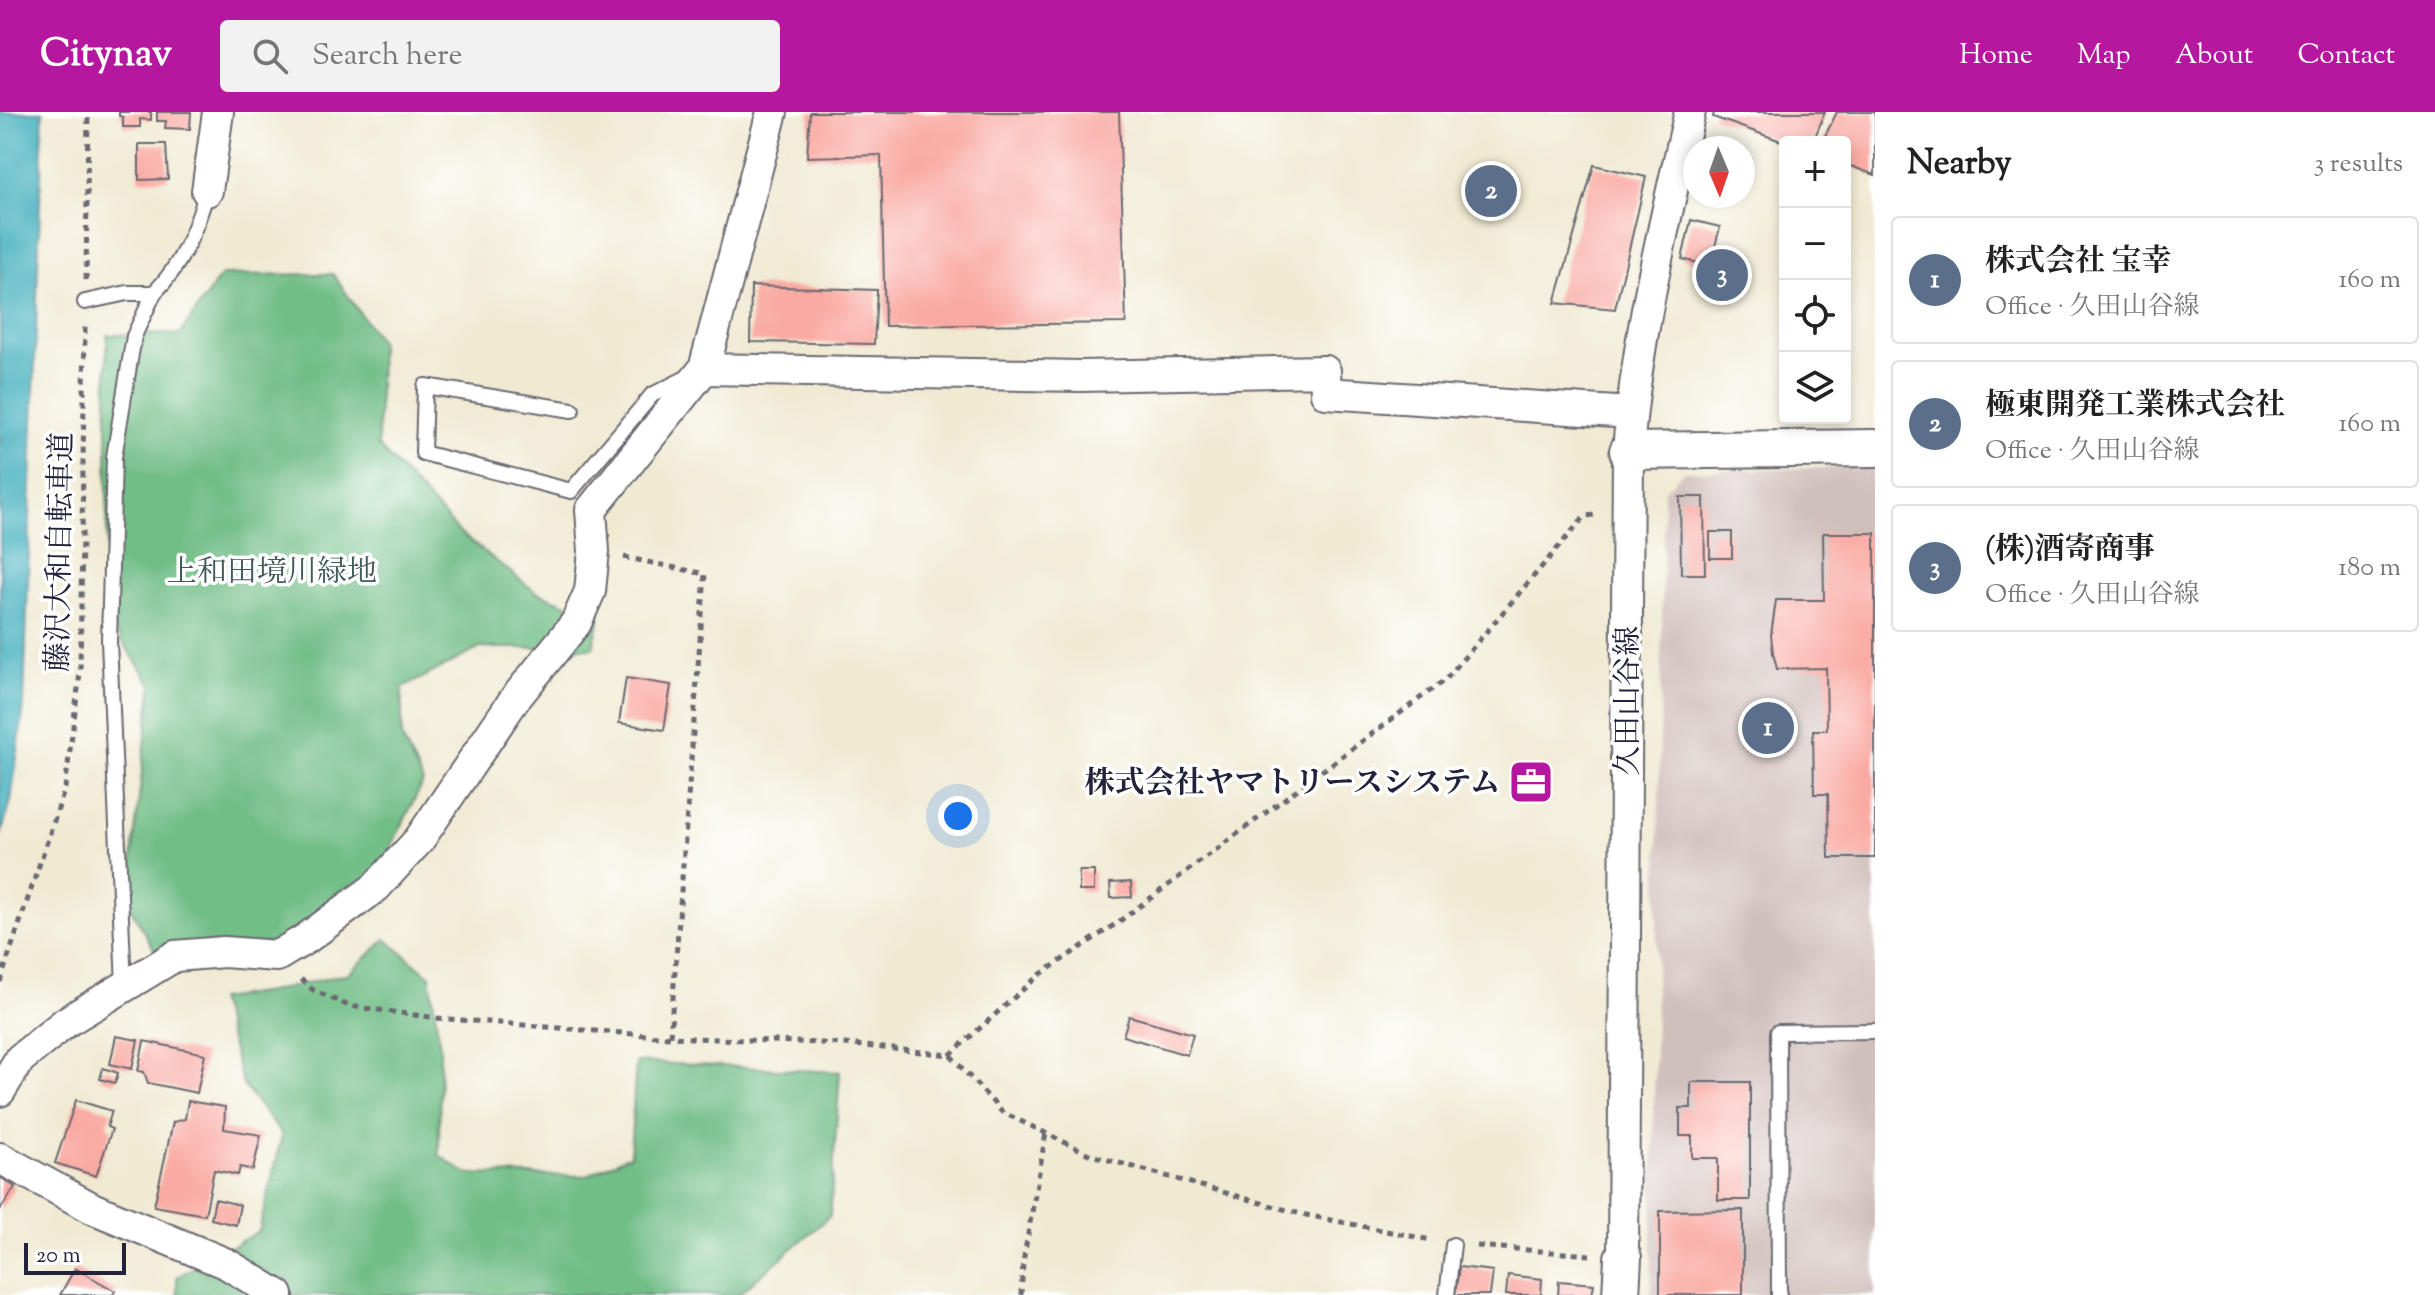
<!DOCTYPE html>
<meta charset="utf-8">
<style>
body{margin:0;font-family:"Sorts Mill Goudy","Noto Serif JP",serif;background:#f2f2f2;color:#222}
.controls{position:absolute;right:24px;top:24px;display:grid;overflow:hidden;border-radius:8px;box-shadow:0 4px 12px #0003}
.controls button{width:72px;height:72px;display:grid;place-items:center;padding:0;border:0;border-bottom:2px solid #e0e0e0;background:#fff;color:#222;font:40px sans-serif}
.compass{position:absolute;left:1683px;top:24px;width:72px;height:72px;border-radius:50%;background:#fff;box-shadow:0 4px 12px #0003;rotate:178deg}
.scale{position:absolute;left:24px;bottom:20px;width:102px;box-sizing:border-box;padding-left:8px;border:4px solid #22223b;border-top:0;font-size:22px;line-height:28px;white-space:nowrap;color:#22223b;-webkit-text-stroke:6px #fff;paint-order:stroke}
.you{position:absolute;left:958px;top:704px;width:28px;height:28px;margin:-20px;border:6px solid #fff;border-radius:50%;background:#1a73e8;box-shadow:0 0 0 12px #1a73e833}
.badge{display:grid;place-items:center;width:52px;height:52px;border-radius:50%;background:#b5179e;color:#fff;font-size:26px;font-weight:700}
.pin{position:absolute;translate:-50% -50%;border:4px solid #fff;box-shadow:0 2px 8px #0006}
.list{margin:0;padding:0;list-style:none}
h2{display:flex;justify-content:space-between;align-items:center;height:104px;margin:0;padding:0 32px;font-size:34px}
h2 small{font-size:26px;font-weight:400;color:#767676}
.list li{display:grid;grid-template-columns:52px 1fr auto;gap:24px;align-items:center;box-sizing:border-box;height:128px;margin:0 16px 16px;padding:0 16px;border:2px solid #e0e0e0;border-radius:8px}
.list b{display:block;font-size:30px;white-space:nowrap}
.list p{margin:0;font-size:26px;white-space:nowrap;color:#767676}
.list em{font-size:26px;font-style:normal;color:#767676}
.icon{flex:none;width:44px;height:44px;fill:none;stroke:currentColor;stroke-width:2;stroke-linecap:round;stroke-linejoin:round}
.map{position:relative;flex:none;width:1875px;height:1183px;overflow:hidden}
header{display:flex;align-items:center;gap:48px;box-sizing:border-box;height:112px;padding:0 40px;background:#b5179e;color:#fff}
header strong{font-size:38px}
nav{display:flex;gap:44px;margin-inline-start:auto;font-size:28px}
.search{width:560px;height:72px;background:#f2f2f2;display:flex;align-items:center;gap:20px;box-sizing:border-box;padding:0 28px;border-radius:8px;color:#767676;font-size:30px}
main{display:flex}
aside{flex:1;background:#fff}
.map>svg:first-child{display:block}
.industrial{fill:#d0c0bc}
.forest{fill:#72be87;stroke:#4a7061;stroke-width:2}
.water{fill:#3eadbb;stroke:#30687b;stroke-width:2}
.building{fill:#f9aaa3}
.lines{fill:none;stroke-linecap:round;stroke-linejoin:round}
.service-casing{stroke:#6a6870;stroke-width:18}
.minor-casing{stroke:#6a6870;stroke-width:34}
.tertiary-casing{stroke:#6a6870;stroke-width:40}
.path{stroke:#6a6870;stroke-width:5;stroke-dasharray:6 6;stroke-linecap:butt}
.service{stroke:#fff;stroke-width:14}
.minor{stroke:#fff;stroke-width:30}
.tertiary{stroke:#fff;stroke-width:36}
.labels{text-anchor:middle;stroke-width:7;stroke-linejoin:round;paint-order:stroke}
.street-label{font-size:30px;fill:#22223b;stroke:#fff}
.park-label{font-size:30px;fill:#425b5a;stroke:#fff}
.poi-label{font-size:30px;font-weight:bold;fill:#22223b;stroke:#fff;text-anchor:end}
</style>
<header>
<strong>Citynav</strong>
<div class="search"><svg class="icon" aria-label="search" viewBox="0 0 24 24"><circle cx="10" cy="10" r="6"/><path d="M15 15l6 6"/></svg>Search here</div>
<nav><a>Home</a><a>Map</a><a>About</a><a>Contact</a></nav>
</header>
<main>
<div class="map">
<svg width="1875" height="1183" viewBox="0 0 1875 1183">
<rect width="100%" height="100%" fill="#fff"/>
<filter id="ink" filterUnits="userSpaceOnUse"><feTurbulence type="fractalNoise" baseFrequency=".0125" numOctaves="2"/><feDisplacementMap in="SourceGraphic" scale="16" xChannelSelector="R" yChannelSelector="G"/><feConvolveMatrix kernelMatrix="1 2 1 2 8 2 1 2 1" color-interpolation-filters="sRGB"/></filter>
<filter id="wash" filterUnits="userSpaceOnUse"><feTurbulence type="fractalNoise" baseFrequency=".006" numOctaves="4" result="noise"/><feDisplacementMap in="SourceGraphic" scale="32" xChannelSelector="R" yChannelSelector="G"/><feGaussianBlur stdDeviation="1.8" result="paint"/><feColorMatrix in="noise" values="0 0 0 0 0 0 0 0 0 0 0 0 0 0 0 0 0 1.4 0 .05"/><feComposite in="paint" operator="in"/></filter>
<g filter="url(#wash)">
<rect width="100%" height="100%" fill="#f0ead3"/>
<!-- industrial -->
<path class="industrial" d="M1875,355V1183H1651L1664,379L1684,359Z"/>
<!-- forest -->
<path class="forest" d="M333,162L380,230L378,334L460,421L536,480L600,505L593,536H480L402,576V626L423,670L376,766L285,829L158,844L127,790L152,573L107,507V223L180,222L221,163Z
M386,827L430,864L440,936L439,1043L467,1062L586,1064L630,1043L636,950L840,960L830,1104L738,1183H177V1165L259,1119L282,1023L243,973L218,887L269,880L349,861Z"/>
<!-- water -->
<path class="water" d="M0,0H43L24,594L11,689L0,727Z"/>
<g id="blocks">
<!-- building -->
<path class="building" d="M119,0H151V8L140,7V15H123V5L119,4Z
M157,0H191L190,17L165,16L166,9H157Z
M810,0H1119L1126,211L885,214L881,43L807,45Z
M1714,0H1825L1813,30H1784L1713,5Z
M1837,0H1875V63L1845,52V30H1822Z
M139,32H166L168,67L139,68Z
M1594,53L1646,65L1615,197L1555,191Z
M1691,108L1720,115L1710,154L1682,147Z
M751,174L877,178L874,232L750,230Z
M1680,385H1704L1705,462H1681Z
M1710,420H1732V446H1710Z
M1823,421H1875V746H1829L1828,682H1814L1813,618H1827L1826,556L1777,557L1773,541L1771,523L1776,488H1824Z
M626,566L671,573L664,618L619,611Z
M1079,759H1094V779H1079Z
M1131,770L1132,785L1111,786L1110,771Z
M1129,904L1193,922L1187,943L1123,924Z
M116,924L138,928L132,957L110,952Z
M144,929L205,942L197,981L148,971L144,960L138,959Z
M103,956L118,961L115,971L100,967Z
M1691,970H1750V1088H1718V1046H1692V1024H1680V996H1691Z
M76,988L112,999L107,1015L112,1017L96,1064L55,1051Z
M188,989L225,995L224,1017L261,1023L253,1058L240,1055L238,1063L214,1058L205,1103L154,1094L173,1010L185,1007Z
M0,1065L15,1075L0,1098Z
M215,1087L240,1093L236,1113L211,1107Z
M1743,1098V1183H1660V1099Z
M1459,1155L1493,1159L1490,1183H1455Z
M75,1156L115,1179L113,1183H60Z
M1508,1163L1542,1167L1541,1183H1506Z
M1559,1169L1594,1172L1592,1183H1558Z"/>
</g>
</g>
<g filter="url(#ink)">
<use href="#blocks" fill-opacity="0" stroke="#6a6870" stroke-width="2"/>
<g class="lines">
<!-- service casing -->
<g class="service-casing">
<path id="service" d="M85,190L127,181H154C182,153 196,117 207,79
M572,298L425,274L423,341L571,379L652,283L686,266
M124,874L109,529L114,345L134,224L154,181
M1447,1183L1453,1133
M1779,1183L1778,920L1875,919"/>
</g>
<!-- minor casing -->
<g class="minor-casing">
<path id="minor" d="M207,79L218,0
M704,257L1081,264L1325,259L1326,281L1631,301
M0,979L20,947L66,910L175,844L224,840L277,844L307,826L376,775L419,728L514,588L576,511L590,479L594,439L591,398L704,257L772,0
M0,1046L92,1096L227,1152L278,1183
M1623,1146L1628,339C1637,224 1664,112 1690,0"/>
</g>
<!-- tertiary casing -->
<g class="tertiary-casing">
<path id="tertiary" d="M1628,339L1875,336
M1621,1183L1623,1146"/>
</g>
<!-- path -->
<path class="path" d="M86,168L88,0
M624,445L705,462L670,925
M301,867L313,878L349,894L437,906L670,925L845,932L950,943L1002,1000L1091,1043L1301,1102L1431,1128
M0,870L65,676L80,561L85,214
M950,943L1038,864L1117,811L1446,567L1585,404L1595,403
M1477,1134L1590,1143
M1021,1183L1023,1150L1046,1021"/>
<!-- service -->
<use href="#service" class="service"/>
<!-- minor -->
<use href="#minor" class="minor"/>
<!-- tertiary -->
<use href="#tertiary" class="tertiary"/>
</g>
</g>
<!-- icons -->
<defs>
<g id="office-square" transform="scale(2.3)"><rect x="-9" y="-9" width="18" height="18" rx="4" fill="#b5179e" stroke="#fff"/><path d="M-6-3h4V-5.5h4V-3h4V5H-6ZM-1-4.5V-3h2v-1.5ZM-6 0V1H6V0Z" fill="#fff"/></g>
</defs>
<g fill-rule="evenodd">
<use href="#office-square" x="1531" y="670"/>
</g>
<g class="labels">
<!-- street labels -->
<g class="street-label">
<text transform="translate(59 440) rotate(-89)" y="10">藤沢大和自転車道</text>
<text transform="translate(1627 589) rotate(-90)" y="10">久田山谷線</text>
</g>
<!-- park labels -->
<g class="park-label">
<text x="272" y="469">上和田境川緑地</text>
</g>
<!-- poi labels -->
<g class="poi-label">
<text x="1500" y="680">株式会社ヤマトリースシステム</text>
</g>
</g>
</svg>
<div class="controls">
<button>+</button>
<button>−</button>
<button><svg class="icon" aria-label="locate" viewBox="0 0 24 24"><circle cx="12" cy="12" r="6"/><path d="M12 2v4M12 18v4M2 12h4M18 12h4"/></svg></button>
<button><svg class="icon" aria-label="layers" viewBox="0 0 24 24"><path d="M12 4l9 5-9 5-9-5zM3 14l9 5 9-5"/></svg></button>
</div>
<svg class="compass" viewBox="-18 -18 36 36"><path d="M0-13l5 13h-10z" fill="#e53935"/><path d="M0 13l5-13h-10z" fill="#767676"/></svg>
<div class="scale">20 m</div>
<div class="you"></div>
<div class="pin badge" style="left:1768px;top:616px;background:#5c6f8a">1</div>
<div class="pin badge" style="left:1491px;top:79px;background:#5c6f8a">2</div>
<div class="pin badge" style="left:1722px;top:163px;background:#5c6f8a">3</div>
</div>
<aside>
<h2>Nearby<small>3 results</small></h2>
<ul class="list">
<li><span class="badge" style="background:#5c6f8a">1</span><div><b>株式会社 宝幸</b><p>Office · 久田山谷線</p></div><em>160 m</em></li>
<li><span class="badge" style="background:#5c6f8a">2</span><div><b>極東開発工業株式会社</b><p>Office · 久田山谷線</p></div><em>160 m</em></li>
<li><span class="badge" style="background:#5c6f8a">3</span><div><b>(株)酒寄商事</b><p>Office · 久田山谷線</p></div><em>180 m</em></li>
</ul>
</aside>
</main>
